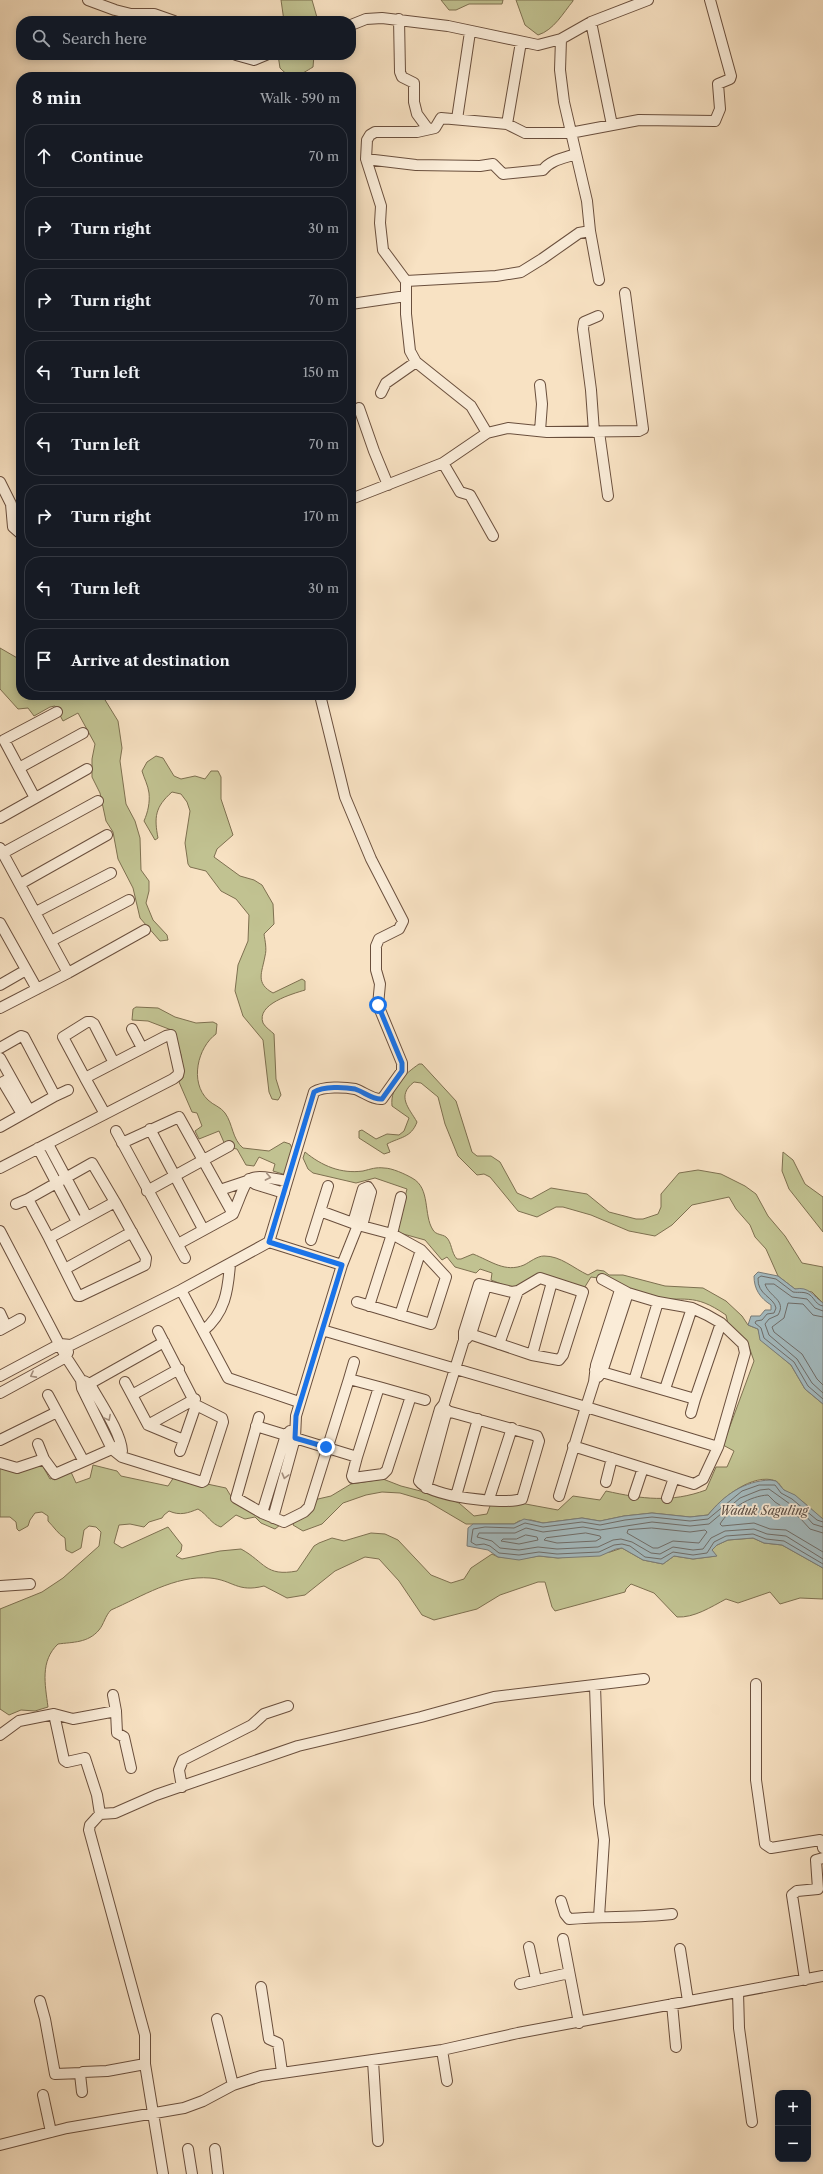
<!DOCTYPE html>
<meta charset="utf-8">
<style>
body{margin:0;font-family:"Libre Caslon Text",serif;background:#242831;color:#f1f3f6}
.controls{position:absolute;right:12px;bottom:12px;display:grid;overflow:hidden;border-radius:8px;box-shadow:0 2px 10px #0003}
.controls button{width:36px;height:36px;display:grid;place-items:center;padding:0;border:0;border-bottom:1px solid #363941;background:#171b24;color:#f1f3f6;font:20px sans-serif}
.stop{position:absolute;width:12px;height:12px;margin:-9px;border:3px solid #1a73e8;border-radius:50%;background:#fff}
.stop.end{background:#1a73e8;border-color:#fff;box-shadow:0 1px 4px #0008}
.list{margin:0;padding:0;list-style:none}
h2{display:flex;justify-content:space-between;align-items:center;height:52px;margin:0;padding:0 16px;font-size:17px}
h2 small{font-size:13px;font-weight:400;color:#9ea1a6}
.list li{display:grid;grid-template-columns:26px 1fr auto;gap:12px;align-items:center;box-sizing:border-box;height:64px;margin:0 8px 8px;padding:0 8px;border:1px solid #363941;border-radius:16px}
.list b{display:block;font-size:15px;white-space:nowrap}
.list em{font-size:13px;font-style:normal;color:#9ea1a6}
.icon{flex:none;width:22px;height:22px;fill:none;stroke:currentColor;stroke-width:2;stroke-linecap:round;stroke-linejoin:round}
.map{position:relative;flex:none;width:823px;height:2174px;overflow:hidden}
.search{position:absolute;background:#171b24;box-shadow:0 2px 10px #0003;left:16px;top:16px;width:340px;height:44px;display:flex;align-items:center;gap:10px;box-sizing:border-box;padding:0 14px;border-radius:16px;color:#9ea1a6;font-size:15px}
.panel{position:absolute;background:#171b24;box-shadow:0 2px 10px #0003;left:16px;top:72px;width:340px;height:628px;border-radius:16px}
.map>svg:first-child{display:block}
.green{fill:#c1c291;stroke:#7e7050}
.water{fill:#a3babf;stroke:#797c79}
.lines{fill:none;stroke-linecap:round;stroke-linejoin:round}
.shore{stroke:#6f6c68;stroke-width:1}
.minor-casing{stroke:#6a4f3d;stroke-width:12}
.minor{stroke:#faecd8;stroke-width:10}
.oneway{stroke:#a48f7e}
.route{stroke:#1a73e8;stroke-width:5}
.labels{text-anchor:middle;stroke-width:3.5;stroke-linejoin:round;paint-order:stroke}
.water-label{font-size:12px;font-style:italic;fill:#5a4d45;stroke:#faecd8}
</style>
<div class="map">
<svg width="823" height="2174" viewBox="0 0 823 2174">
<rect width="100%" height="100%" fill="#f8e2c3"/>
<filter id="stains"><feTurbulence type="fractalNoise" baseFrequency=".005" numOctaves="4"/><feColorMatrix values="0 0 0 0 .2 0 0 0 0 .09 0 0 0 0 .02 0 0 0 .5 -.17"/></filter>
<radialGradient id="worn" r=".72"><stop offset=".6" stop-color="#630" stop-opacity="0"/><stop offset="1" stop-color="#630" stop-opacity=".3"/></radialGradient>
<!-- green -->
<path class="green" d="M281,0H312L318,21H284Z
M441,0H503L502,4H469L456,10H449Z
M516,0H573V1C563,13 554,30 538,35L525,25Z
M278,55H314L313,67C300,75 292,81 280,68Z
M0,648L19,659L21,663V695H102L118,721L122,748L120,761L126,804L135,821L140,838L141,870L149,881V891L146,903L153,920L167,935L168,940L160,941L140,918L133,888L118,859L113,832L106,821L100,793L92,777V759L95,744L78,713L63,721L55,706L50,707L34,716L28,708L18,709L0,689Z
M156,756L163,758L174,776L181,779L195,776L205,779L211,771H218L221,777V799L233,835L217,849L214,857L240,876L254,880L262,885L273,904L274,924L264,934C265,941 267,949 265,956C262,973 255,983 273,993L302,979L305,981V990C292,994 256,1004 263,1023C265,1027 271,1031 274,1034L276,1079L281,1095L278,1100L272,1099L269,1092L263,1040L243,1016L235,991L238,965L248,941L249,915L236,899L221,891L206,871L190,867L188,864L185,843L190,811L187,802L181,794L172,792C155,807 154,817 158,838L155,840L144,821C148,812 150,802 149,793C148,785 144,778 142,771L147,762Z
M136,1007L158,1008L175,1017L196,1023L213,1022L217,1024L216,1034C198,1047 189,1082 208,1100C213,1105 221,1107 225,1113C233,1124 232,1139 243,1148L269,1151L284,1142L290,1144L293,1150L286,1175L273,1171L275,1164L259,1157L254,1166L246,1165L237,1149L226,1147L219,1131L199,1139L195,1131L202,1126L197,1113L192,1112L179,1082L183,1078L181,1055L174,1031L148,1021L132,1020L133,1009Z
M419,1064H422L456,1101L472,1152L477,1156H491L500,1162L517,1193L531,1199L551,1188L587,1194L609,1212L636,1219H643L658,1214L661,1207V1194L679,1173L698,1170L721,1174L745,1186L756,1194L768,1216L785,1236L802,1263L823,1267V1303L812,1292L795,1289L778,1276L766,1249L755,1237L750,1225L736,1209L729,1197L692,1205L672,1225L655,1236L629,1231L591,1215L563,1207H556L537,1217L518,1211L490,1177L484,1174L477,1175L458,1156L445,1124L438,1097L421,1083L414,1082C396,1096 409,1108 417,1122C411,1138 400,1137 387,1144L390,1152L384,1154L359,1138V1131L362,1130L376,1139L387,1134L399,1135L404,1131L409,1118L392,1106C390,1086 405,1074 419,1064Z
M305,1152C322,1166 341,1174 363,1171C371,1169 376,1167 384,1168C392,1168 405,1174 412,1178C431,1188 423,1215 433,1230C436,1235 442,1234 446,1237C452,1242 451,1253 457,1259H461L473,1254C491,1261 505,1273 524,1265C530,1262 537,1256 544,1256C561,1256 573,1268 588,1275L597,1270L604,1271L609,1275H623L665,1286L703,1288L726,1301L742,1316L748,1325L758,1329L761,1340L791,1365L805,1389L823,1404V1519C817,1516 814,1511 809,1507C802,1500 792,1496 784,1490C781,1488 780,1483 776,1481C753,1472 720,1499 708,1515L690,1517L652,1513L624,1516L600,1521L582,1518L543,1523L531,1520L519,1521L514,1524H466L427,1501L400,1493L382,1492L366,1495L343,1503L322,1524L303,1531L293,1525L297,1513L318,1499L331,1496L351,1484L383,1479L401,1486L444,1497L459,1503L474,1516L487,1514L493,1498L558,1510L573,1496L600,1500L606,1491C642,1499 671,1503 706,1490L716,1467H727L734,1451L723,1445L754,1361L747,1341L728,1324L726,1315C693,1292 685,1302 650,1298C644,1298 637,1298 632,1296C617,1289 608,1278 591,1277L583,1290L539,1275L517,1290L491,1280L492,1273L480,1269L476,1273L455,1267L447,1257L442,1260L425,1240L396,1232L407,1189L375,1178L356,1183L313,1173L308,1169L303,1158Z
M783,1152L793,1160L805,1184L823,1197V1232L789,1189L782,1171Z
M41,1463L50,1479L71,1472L76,1483L90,1478L93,1465L117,1471L121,1476L168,1486L174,1477L226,1488L235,1503L280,1525L275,1529L261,1523L255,1517L245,1519L236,1515L221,1527C211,1524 208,1515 198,1509C188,1513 180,1516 169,1511L164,1515L162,1518L149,1522L144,1527L130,1524L119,1525L114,1543L122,1548L168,1527L182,1545L181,1551L176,1556L182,1559L220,1551L241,1549C265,1562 265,1577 297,1571L314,1546L319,1543L332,1538L344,1541L371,1533L385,1534L398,1540L431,1575L451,1583L464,1579L471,1568L492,1554L498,1557L519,1559L539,1556L558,1558L610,1552L622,1548L643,1560L663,1564L674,1556L693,1559L716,1556L712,1550L717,1545L728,1540L753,1538L764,1543L782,1545L823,1568V1599L800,1598L780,1604L770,1592L738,1603L726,1599C711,1607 694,1618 677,1617L654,1593L631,1584L626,1589L625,1592L555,1611L552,1607L545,1582H538L500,1595L477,1609L434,1620L422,1615L399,1581L379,1559L365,1557L335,1571L305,1595L287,1598L264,1586C237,1593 233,1580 210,1578C175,1575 141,1597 111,1610C105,1616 104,1624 99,1630C88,1643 73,1642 58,1644C40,1661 45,1684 48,1707L35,1711L21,1710L9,1715L0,1709V1609L42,1592L63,1578L99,1546L101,1532L96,1527L89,1526L84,1530L81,1548L72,1553L66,1550L65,1538C58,1534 54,1527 48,1521V1516L42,1512L35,1513L30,1520L28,1526L19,1531L17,1529L16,1522L10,1517H0V1468L19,1473Z"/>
<!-- water -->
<path class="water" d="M758,1272L778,1276L795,1289C809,1286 813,1296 823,1303V1404L805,1389L791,1365L760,1340L758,1329L748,1325L751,1316H760L765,1310H771V1305C760,1298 754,1289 754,1276Z
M770,1480L776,1481L784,1490L795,1495L823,1519V1568L782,1545L764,1543L753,1538L728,1540L717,1545L712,1550L717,1556L693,1559L674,1556L663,1564L643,1560L622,1548L616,1549L600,1556L558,1558L539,1556L519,1560L498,1557L488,1550L467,1546L468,1528L473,1524H514L524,1519L543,1523L582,1518L600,1521L624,1516L652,1513L690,1517L708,1515C724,1495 744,1481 770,1480Z"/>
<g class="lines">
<!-- shore -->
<path class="shore" d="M823,1306C816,1305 815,1299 810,1295C805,1291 799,1293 793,1292L776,1279L761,1276L758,1278C757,1295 774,1297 776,1308L774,1313L767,1314L762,1320L756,1321L755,1323L761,1328L764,1338L794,1362L808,1386L823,1399
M823,1311L815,1308L807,1299L792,1297L774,1284H765C769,1297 787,1300 778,1315L769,1319L765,1324L769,1335L797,1359L812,1383L823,1393
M823,1317L813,1315L803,1304L788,1303L784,1318L772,1327L774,1332L802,1354L817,1379L823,1385
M823,1522L817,1520L792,1499L781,1493L775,1485H759L742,1491L708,1519L690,1521L652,1517L625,1520L600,1525L582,1522L543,1527L525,1523L514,1528L485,1527L473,1529L471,1542L476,1545L484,1544L490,1546L499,1553L519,1555L539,1552L557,1554L599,1552L614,1545L622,1544L630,1546L645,1557L661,1559L673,1552L693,1555L707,1553L714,1542L726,1536L753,1534L766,1539L784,1541L823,1564
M823,1527L813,1524L804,1514L769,1489L760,1490L740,1498L709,1524L690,1526L652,1522L600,1530L583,1527L543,1532L526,1528L515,1533H479L477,1537L492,1541L500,1548L519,1550L538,1547L557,1549L598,1547L613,1540L621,1539L632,1542L651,1553L660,1554L673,1547L693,1550L703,1549L711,1538L725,1531L754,1529L767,1534L786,1536L823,1559
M652,1528L690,1532L705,1530L707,1532L699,1543L673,1541L658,1548H653L627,1533L628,1530Z
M586,1533L600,1536L601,1538L596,1541L557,1543L544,1540L546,1538Z
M823,1533L810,1529L800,1518L775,1502L768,1495C750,1496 730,1508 720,1524L722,1526L754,1523L770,1529L786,1530L823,1552
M526,1535L537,1537L538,1540L519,1544L501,1541L503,1539H516Z"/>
<!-- minor casing -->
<g class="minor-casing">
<path id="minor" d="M88,0L115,10L131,14H154L174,21
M399,19L400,72L402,77L414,83V102L417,114L428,129
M591,22L612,125
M351,25L366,19L382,18L448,26L538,45L561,39L591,22L648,0
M561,39L560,70L564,102L587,201L590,231L599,280
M236,55L254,60L266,55
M457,119L470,32
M507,124L521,42
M366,159L416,165L480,166L493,164L503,174L543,170C550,160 565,158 576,154
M406,281L496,276L521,272L542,259L579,233L590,231
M351,304L406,296
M381,393L386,383L416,362
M359,408L374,451L388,485
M540,431L542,404L540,385
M594,432L591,390L583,329L584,322L598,316
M599,432L608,496
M487,433L471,406L416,362L410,351L406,314V281L383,250L380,223L381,206L366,159L367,140L370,135L375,132H417L435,128L441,118L507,124L525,133H570L639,120L715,121L720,109L718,84L730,79L731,76L710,0
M443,463L460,492L470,495L493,536
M0,482L11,504L13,527L21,534
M351,499L443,463L487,433L508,428L547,432L639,431L643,429L625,293
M19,768L83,733
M35,798L4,740L57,712
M0,818L87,769
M0,848L68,973L0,1008
M3,853L98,801
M20,884L107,835
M36,912L111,873
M0,923L37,989
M51,941L129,900
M68,973L145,930
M0,985L26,970
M132,1029L142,1048
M0,1048L21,1036L24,1037L55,1096L0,1127
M0,1058L29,1110
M11,1078L3,1082L22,1114
M85,1078L63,1037L87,1022H91L94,1024L114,1063
M55,1096L68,1090
M150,1129L203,1229
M116,1131L185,1258
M122,1143L179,1117L233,1214L178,1244
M48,1144L87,1217
M38,1148L77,1222
M92,1163L115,1202L49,1238L28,1199Z
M0,1168L173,1079L178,1075L179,1071L171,1035L166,1036L85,1078L105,1114
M249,1179L255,1184L284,1193
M220,1190L247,1181
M147,1191L229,1146
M16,1204L28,1199
M320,1211L358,1225
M233,1214C250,1174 243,1173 287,1181
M353,1223L363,1189L368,1187L371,1192L362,1226
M0,1231L66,1357L81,1380L82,1388L112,1449L122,1457L202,1482L204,1481L223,1422L222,1418L196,1405L184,1440L148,1425
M49,1238L78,1296H80L145,1265L146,1258L115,1202
M311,1240L328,1186
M269,1242L342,1265
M65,1269L132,1232
M181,1290L228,1378L299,1402
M357,1302L431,1324L446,1277L421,1250L392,1234L358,1225L342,1265L322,1330L586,1407L594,1382L596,1365L620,1290
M369,1306L392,1234L401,1197
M0,1313L6,1326
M400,1315L421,1250
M0,1330L20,1319
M158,1331L196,1405
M203,1331C225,1313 228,1291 230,1264
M466,1339L471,1334L486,1286
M499,1344L518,1291
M532,1355L552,1282
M179,1369L132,1395L148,1425L195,1399
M595,1370L695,1399L721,1323
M0,1376L60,1344L71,1345L181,1290L269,1242L314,1092C323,1086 345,1087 355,1089C364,1092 373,1100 382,1099L402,1071V1063L378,1005L380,984L376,970V946L379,939L399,929L403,921L371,859L345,797L320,695
M598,1377L602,1372L628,1293
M349,1379L354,1362
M84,1381L90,1384C99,1401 121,1432 122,1451
M634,1381L658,1302
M125,1382L132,1395
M82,1388L164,1342
M665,1389L692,1308
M0,1393L66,1357L68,1352
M48,1395L83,1460
M440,1409L537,1436L539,1441L522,1499C504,1505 430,1497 419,1481L440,1409L444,1404L464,1340V1332L479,1284L512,1292L518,1291L540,1278L583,1292L563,1355L559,1360L532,1355L464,1332
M691,1413L695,1399
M259,1417L236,1498L262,1513L284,1522L304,1512L309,1507L349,1379L379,1387
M256,1426L357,1457L352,1476L353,1478L383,1474L387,1470L411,1396
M0,1440L57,1412
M38,1444L44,1459L55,1474L121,1445
M573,1446L694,1484L703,1479L718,1447
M180,1451L184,1440
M357,1457L379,1387L425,1400
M0,1463L17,1468L44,1459
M606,1482L612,1458
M426,1488L447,1410
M634,1495L643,1468
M456,1496L478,1419
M559,1496L586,1407L718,1447L745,1353L743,1344L721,1323L707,1315L692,1308L658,1302L628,1293L602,1279
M667,1498L674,1478
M489,1499L512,1428
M262,1513L286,1435L290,1431
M273,1518L295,1438L296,1416L322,1330
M0,1586L30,1584
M756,1684V1780L765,1844L771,1848L820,1840L822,1841L823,1848
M595,1686L599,1804L604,1840L599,1917
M113,1695L116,1711
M54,1714L73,1719L116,1711L117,1733L124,1737L131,1768
M0,1735L19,1721L54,1714L64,1760L67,1762L85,1758L97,1795L100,1814L90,1825L89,1830L145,2035V2064L163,2174
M182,1787L179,1770L183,1760L252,1725L264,1714L288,1706
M100,1814L115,1813L156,1795L298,1746L421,1717L494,1697L644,1679
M561,1901L565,1914L569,1919C604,1916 637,1918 672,1914
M563,1939L579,2023
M529,1947L536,1980
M680,1949L688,2001
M805,1980L792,1895L797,1891L818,1889L816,1860L823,1858
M520,1984L569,1973
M261,1987L269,2039L278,2043L282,2072
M738,1992L739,2028L752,2122
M40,2001L45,2019L55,2074L82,2073
M672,2004L676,2047
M217,2019L233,2085
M442,2050L447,2081
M373,2061L378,2141
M82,2092L80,2074L83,2072L107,2071L145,2064
M43,2095L51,2132
M0,2145L67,2128L184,2108L203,2101L233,2085L261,2076L442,2050L518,2033L823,1976
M188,2149L192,2174
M215,2149L218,2174"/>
</g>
<!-- minor -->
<use href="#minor" class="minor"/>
</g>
<!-- one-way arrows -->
<defs><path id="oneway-chevron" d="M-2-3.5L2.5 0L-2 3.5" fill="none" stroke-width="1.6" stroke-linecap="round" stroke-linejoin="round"/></defs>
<g class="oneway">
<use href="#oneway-chevron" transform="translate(268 1177) rotate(11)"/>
<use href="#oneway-chevron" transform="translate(33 1375) rotate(152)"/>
<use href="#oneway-chevron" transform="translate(108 1418) rotate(62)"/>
<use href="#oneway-chevron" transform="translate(285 1476) rotate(105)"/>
</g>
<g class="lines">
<!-- route -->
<path class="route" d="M326,1447L295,1438L296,1416L342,1265L269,1242L314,1092C323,1086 345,1087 355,1089C364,1092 373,1100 382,1099L402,1071V1063L378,1005"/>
</g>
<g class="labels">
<!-- water labels -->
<g class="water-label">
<text x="764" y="1515">Waduk Saguling</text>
</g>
</g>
<rect width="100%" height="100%" filter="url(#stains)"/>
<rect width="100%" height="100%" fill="url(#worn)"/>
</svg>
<div class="controls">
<button>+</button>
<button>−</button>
</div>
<div class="stop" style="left:378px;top:1005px"></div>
<div class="stop end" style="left:326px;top:1447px"></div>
<div class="search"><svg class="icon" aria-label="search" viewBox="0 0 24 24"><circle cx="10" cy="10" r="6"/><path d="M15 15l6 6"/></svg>Search here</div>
<section class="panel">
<h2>8 min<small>Walk · 590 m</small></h2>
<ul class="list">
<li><svg class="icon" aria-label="ahead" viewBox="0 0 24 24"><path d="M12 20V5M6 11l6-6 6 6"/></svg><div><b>Continue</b></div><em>70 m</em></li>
<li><svg class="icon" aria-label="right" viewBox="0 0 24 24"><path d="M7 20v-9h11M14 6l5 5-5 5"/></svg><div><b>Turn right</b></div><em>30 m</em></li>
<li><svg class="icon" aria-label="right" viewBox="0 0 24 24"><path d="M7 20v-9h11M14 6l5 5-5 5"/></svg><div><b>Turn right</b></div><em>70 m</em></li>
<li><svg class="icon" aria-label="left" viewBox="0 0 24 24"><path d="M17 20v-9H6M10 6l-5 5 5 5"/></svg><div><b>Turn left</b></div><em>150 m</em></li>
<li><svg class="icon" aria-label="left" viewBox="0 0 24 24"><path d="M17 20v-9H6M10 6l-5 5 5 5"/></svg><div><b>Turn left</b></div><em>70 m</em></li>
<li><svg class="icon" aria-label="right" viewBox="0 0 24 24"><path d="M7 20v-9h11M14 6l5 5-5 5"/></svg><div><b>Turn right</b></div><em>170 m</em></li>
<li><svg class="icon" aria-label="left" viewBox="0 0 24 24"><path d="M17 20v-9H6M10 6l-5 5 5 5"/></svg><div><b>Turn left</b></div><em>30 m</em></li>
<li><svg class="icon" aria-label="arrive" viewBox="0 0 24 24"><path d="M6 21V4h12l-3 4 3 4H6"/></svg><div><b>Arrive at destination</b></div></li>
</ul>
</section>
</div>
